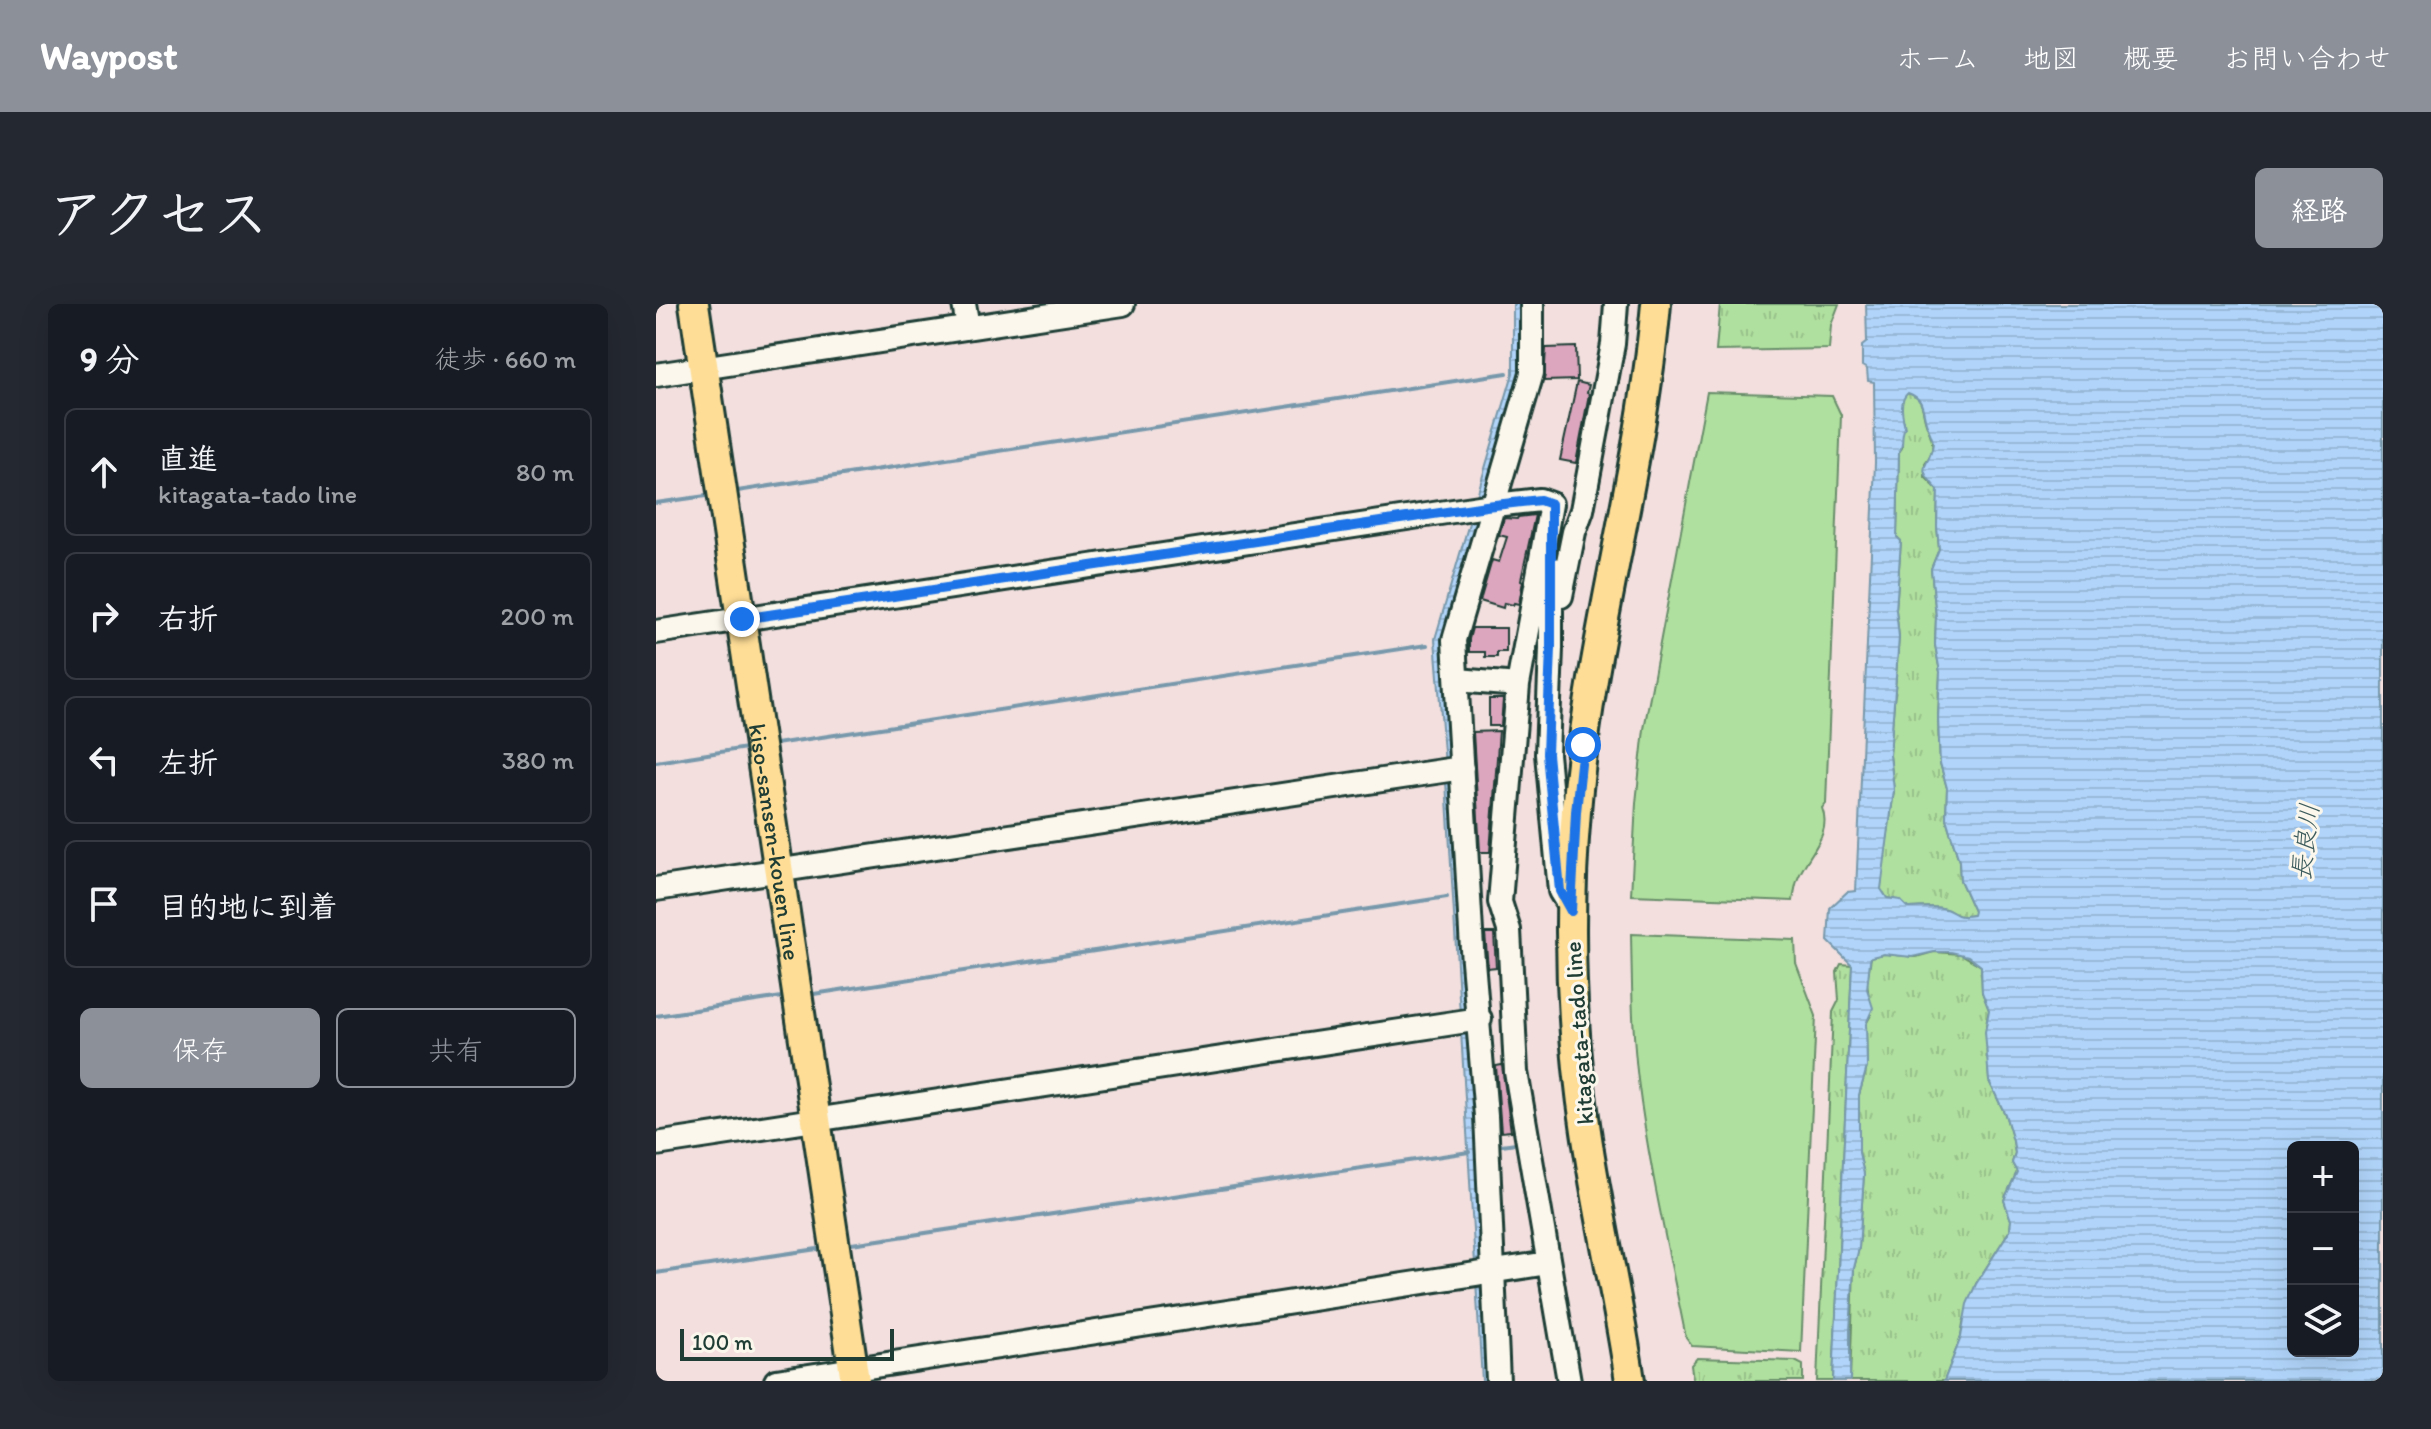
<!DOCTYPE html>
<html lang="ja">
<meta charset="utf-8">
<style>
body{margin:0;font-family:Itim,"Klee One",sans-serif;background:#242831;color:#f1f3f6}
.controls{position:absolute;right:24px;bottom:24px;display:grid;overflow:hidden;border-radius:12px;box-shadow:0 8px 32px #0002}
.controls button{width:72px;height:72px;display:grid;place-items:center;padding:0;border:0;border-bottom:2px solid #363941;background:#171b24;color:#f1f3f6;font:40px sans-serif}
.scale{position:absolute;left:24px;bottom:20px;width:214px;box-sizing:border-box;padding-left:8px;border:4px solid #1f3d34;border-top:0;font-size:22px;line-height:28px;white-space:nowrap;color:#1f3d34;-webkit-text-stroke:6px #fbf7ec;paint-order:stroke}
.stop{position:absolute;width:24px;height:24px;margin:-18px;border:6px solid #1a73e8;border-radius:50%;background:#fff}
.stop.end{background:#1a73e8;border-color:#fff;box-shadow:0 2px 8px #0008}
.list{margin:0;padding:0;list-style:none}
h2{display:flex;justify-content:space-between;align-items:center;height:104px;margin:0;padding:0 32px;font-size:34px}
h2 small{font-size:26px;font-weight:400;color:#9ea1a6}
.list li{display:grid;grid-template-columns:52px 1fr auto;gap:24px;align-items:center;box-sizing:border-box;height:128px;margin:0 16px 16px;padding:0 16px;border:2px solid #363941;border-radius:12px}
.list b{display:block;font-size:30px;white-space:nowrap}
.list p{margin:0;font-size:26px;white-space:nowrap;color:#9ea1a6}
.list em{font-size:26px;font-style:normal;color:#9ea1a6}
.actions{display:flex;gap:16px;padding:24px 32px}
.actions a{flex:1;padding:18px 0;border:2px solid #8c9099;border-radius:12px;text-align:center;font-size:28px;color:#8c9099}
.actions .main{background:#8c9099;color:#fff}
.icon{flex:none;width:44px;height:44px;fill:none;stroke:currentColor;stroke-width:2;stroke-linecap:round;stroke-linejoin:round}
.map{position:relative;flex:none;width:1727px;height:1077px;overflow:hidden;border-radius:12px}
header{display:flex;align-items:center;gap:48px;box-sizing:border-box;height:112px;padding:0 40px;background:#8c9099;color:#fff}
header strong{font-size:38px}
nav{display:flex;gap:44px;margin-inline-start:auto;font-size:28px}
.intro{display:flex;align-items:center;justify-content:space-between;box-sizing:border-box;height:192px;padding:0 48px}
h1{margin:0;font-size:56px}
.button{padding:20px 36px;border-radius:12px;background:#8c9099;color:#fff;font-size:28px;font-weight:700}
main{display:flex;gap:48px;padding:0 48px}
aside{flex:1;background:#171b24;border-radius:12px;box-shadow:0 8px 32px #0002}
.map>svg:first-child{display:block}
.grass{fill:url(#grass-tufts);stroke:#688e6a;stroke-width:2}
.pitch{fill:#b0e09f;stroke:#688e6a;stroke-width:2}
.water{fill:url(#water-rules);stroke:#7798ab;stroke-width:2;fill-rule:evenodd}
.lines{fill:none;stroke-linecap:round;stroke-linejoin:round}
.stream{stroke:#7798ab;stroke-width:4}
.building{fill:#dca6be;stroke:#1f3d34;stroke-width:2}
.minor-casing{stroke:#1f3d34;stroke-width:28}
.major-casing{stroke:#1f3d34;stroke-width:34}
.minor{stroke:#fbf7ec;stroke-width:22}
.major{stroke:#fedd96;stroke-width:28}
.route{stroke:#1a73e8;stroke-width:10}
.labels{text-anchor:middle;stroke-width:6;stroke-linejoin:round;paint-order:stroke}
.street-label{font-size:24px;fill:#1f3d34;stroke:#fbf7ec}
.water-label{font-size:26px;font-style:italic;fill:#3c5b5c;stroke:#fbf7ec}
</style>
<header>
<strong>Waypost</strong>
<nav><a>ホーム</a><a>地図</a><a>概要</a><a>お問い合わせ</a></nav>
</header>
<div class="intro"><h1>アクセス</h1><a class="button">経路</a></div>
<main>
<aside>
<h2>9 分<small>徒歩 · 660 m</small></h2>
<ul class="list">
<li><svg class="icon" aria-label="ahead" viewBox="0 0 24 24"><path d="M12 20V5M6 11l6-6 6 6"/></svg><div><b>直進</b><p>kitagata-tado line</p></div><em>80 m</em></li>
<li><svg class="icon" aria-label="right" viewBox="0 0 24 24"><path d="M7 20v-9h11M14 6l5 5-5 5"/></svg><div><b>右折</b></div><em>200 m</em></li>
<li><svg class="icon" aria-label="left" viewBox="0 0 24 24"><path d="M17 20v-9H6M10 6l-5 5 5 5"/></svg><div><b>左折</b></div><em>380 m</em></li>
<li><svg class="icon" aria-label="arrive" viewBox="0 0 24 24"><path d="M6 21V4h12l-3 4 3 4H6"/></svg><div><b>目的地に到着</b></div></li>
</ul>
<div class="actions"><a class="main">保存</a><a>共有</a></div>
</aside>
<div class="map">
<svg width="1727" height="1077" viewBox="0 0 1727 1077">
<defs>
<pattern id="grass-tufts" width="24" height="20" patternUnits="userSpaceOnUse" patternTransform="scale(2)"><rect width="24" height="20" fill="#b0e09f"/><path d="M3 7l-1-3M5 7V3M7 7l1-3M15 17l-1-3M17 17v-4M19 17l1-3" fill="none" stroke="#97c18a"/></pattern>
<pattern id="water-rules" width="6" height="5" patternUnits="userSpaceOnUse" patternTransform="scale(2)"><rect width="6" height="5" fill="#b1d5fa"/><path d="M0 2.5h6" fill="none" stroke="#98b8d7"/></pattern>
</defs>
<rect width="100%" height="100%" fill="#f2dfde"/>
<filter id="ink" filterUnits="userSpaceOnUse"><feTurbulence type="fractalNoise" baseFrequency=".0125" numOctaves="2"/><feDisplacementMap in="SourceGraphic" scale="16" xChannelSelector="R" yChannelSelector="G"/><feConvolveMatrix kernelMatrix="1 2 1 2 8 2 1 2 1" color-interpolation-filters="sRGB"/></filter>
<g filter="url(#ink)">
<!-- grass -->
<path class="grass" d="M1064,0H1183L1175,21L1173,45L1060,47Z
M1252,89C1270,95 1265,108 1271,122C1277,136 1280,146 1269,159V173L1282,186L1281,222L1283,245L1275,265L1280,312L1279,341L1284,368L1282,415L1284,459L1291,484L1290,514L1303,557L1304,576L1318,607V611C1297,615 1302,608 1286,604C1276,602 1263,604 1252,604L1244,597L1231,594L1224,585L1238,487L1234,451L1243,333L1240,306L1245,237L1241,233L1243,148L1246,144V99L1248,92Z
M1278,648L1305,650L1325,662L1326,688L1333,706L1330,721L1333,777L1349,810L1357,837L1359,849L1356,859L1361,868L1348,896L1355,916L1354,926L1320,980L1307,1019L1305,1033L1288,1077H1194L1198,964L1203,944L1208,870L1203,849V791L1211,763L1210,720L1215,711L1211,678L1215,653L1228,650L1260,653Z
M1185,660L1196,661L1177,1077H1161L1177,708L1183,696L1181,668Z
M1041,1054L1139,1057L1147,1061V1077H1037L1035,1061Z"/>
<!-- pitch -->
<path class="pitch" d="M1051,88L1176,92L1185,111L1170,499L1166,504C1177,532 1150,551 1141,577C1139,583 1138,590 1137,597L975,591L980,499L988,425Z
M975,630L1139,636L1140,659L1160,712L1145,1048L1036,1042L1030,1034C1013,948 993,863 982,776C976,727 976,678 975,630Z"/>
<!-- water -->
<path class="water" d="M857,0H866V67L789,338L838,1077H826L789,461L779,335L857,69Z
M1210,0H1727V1077H1288L1305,1033L1311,1000L1320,980L1354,926L1355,916L1348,896L1361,868L1356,859L1359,849L1357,837L1349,810L1333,777L1329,728L1333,706L1326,688L1325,662L1312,652L1295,648H1278L1256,653L1228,650L1215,653L1214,657L1211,685L1217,704L1210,720L1211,763L1203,791V849L1208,870L1203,944L1198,964L1194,1026V1077H1177L1196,661L1172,637L1174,604L1191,588L1200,587L1219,159L1218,78L1212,77L1211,65L1206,62V42L1211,38ZM1252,89C1268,95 1266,104 1270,118C1272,126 1276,131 1277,139C1274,167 1256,158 1282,186L1281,222L1283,245L1275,265L1280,312L1279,341L1284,368L1282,415L1284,459L1291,484L1290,514L1303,557L1304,576L1318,607L1317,611C1297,615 1301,607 1286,604C1276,602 1263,604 1252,604L1244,596L1231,594L1225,585L1238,486L1234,451L1243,333L1240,306L1245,237L1241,233L1243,148C1249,141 1244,131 1249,124C1247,113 1242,97 1252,89ZM1637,843H1697V1047H1637Z"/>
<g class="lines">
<!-- stream -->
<path class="stream" d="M75,188L851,69
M0,199L50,192
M113,441L771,341
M0,458L90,444
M151,691L791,593
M0,712L126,693
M860,839L865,860
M838,842L860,839L862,834
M189,941L813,848
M0,969L168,944"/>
</g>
<!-- building -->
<path class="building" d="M920,43L921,76L888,77L890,44Z
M921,78L933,81L931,89L933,90L920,159L904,156Z
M879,211L865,276L867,277L863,300L858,299L857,301L848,299L847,304L824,297L836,256L843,258L851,233L843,231L848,214L861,215L862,213Z
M816,324H850V348H841V353H829V348H813V335Z
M833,395H847L845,422H833Z
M843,427L834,548H824L817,428Z
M829,629H838L840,663L832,664Z
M846,761L855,827L845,828L840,762Z"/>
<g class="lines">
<!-- minor casing -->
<g class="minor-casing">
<path id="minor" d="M308,0L312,23
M0,71L467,0
M895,264V344L891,450L904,587L909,595
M905,292L918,228L926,206L957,40L960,0
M0,328L830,202L884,196L895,200L862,381L844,598L853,626L860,768L913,1077
M801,376L862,381
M0,585L806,464
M0,840L824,715
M120,1077L892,959
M842,1077L830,812L816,645L798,336L876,69V0"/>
</g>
<!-- major casing -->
<g class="major-casing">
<g id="major">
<path id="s1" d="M38,0L199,1077"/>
<path d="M974,1077C962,993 942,911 930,827C914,721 911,614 920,507C934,336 985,171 1000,0"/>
</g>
</g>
<!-- minor -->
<use href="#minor" class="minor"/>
<!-- major -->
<use href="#major" class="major"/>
</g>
</g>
<g class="lines" filter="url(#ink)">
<!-- route -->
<path class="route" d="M86,315L830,202L884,196L895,200V344L891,450L904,587L915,607L920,508L927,441"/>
</g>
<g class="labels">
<!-- street labels -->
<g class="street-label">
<text dy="8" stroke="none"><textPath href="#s1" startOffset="544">kiso-sansen-kouen line</textPath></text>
<text transform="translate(923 729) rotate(-94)" y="8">kitagata-tado line</text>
</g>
<!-- water labels -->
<g class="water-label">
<text transform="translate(1649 538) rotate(-83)" y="9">長良川</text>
</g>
</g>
</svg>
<div class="controls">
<button>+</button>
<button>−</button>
<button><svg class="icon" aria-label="layers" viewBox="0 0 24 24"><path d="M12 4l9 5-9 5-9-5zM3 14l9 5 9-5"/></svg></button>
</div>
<div class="scale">100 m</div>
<div class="stop" style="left:927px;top:441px"></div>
<div class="stop end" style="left:86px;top:315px"></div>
</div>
</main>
